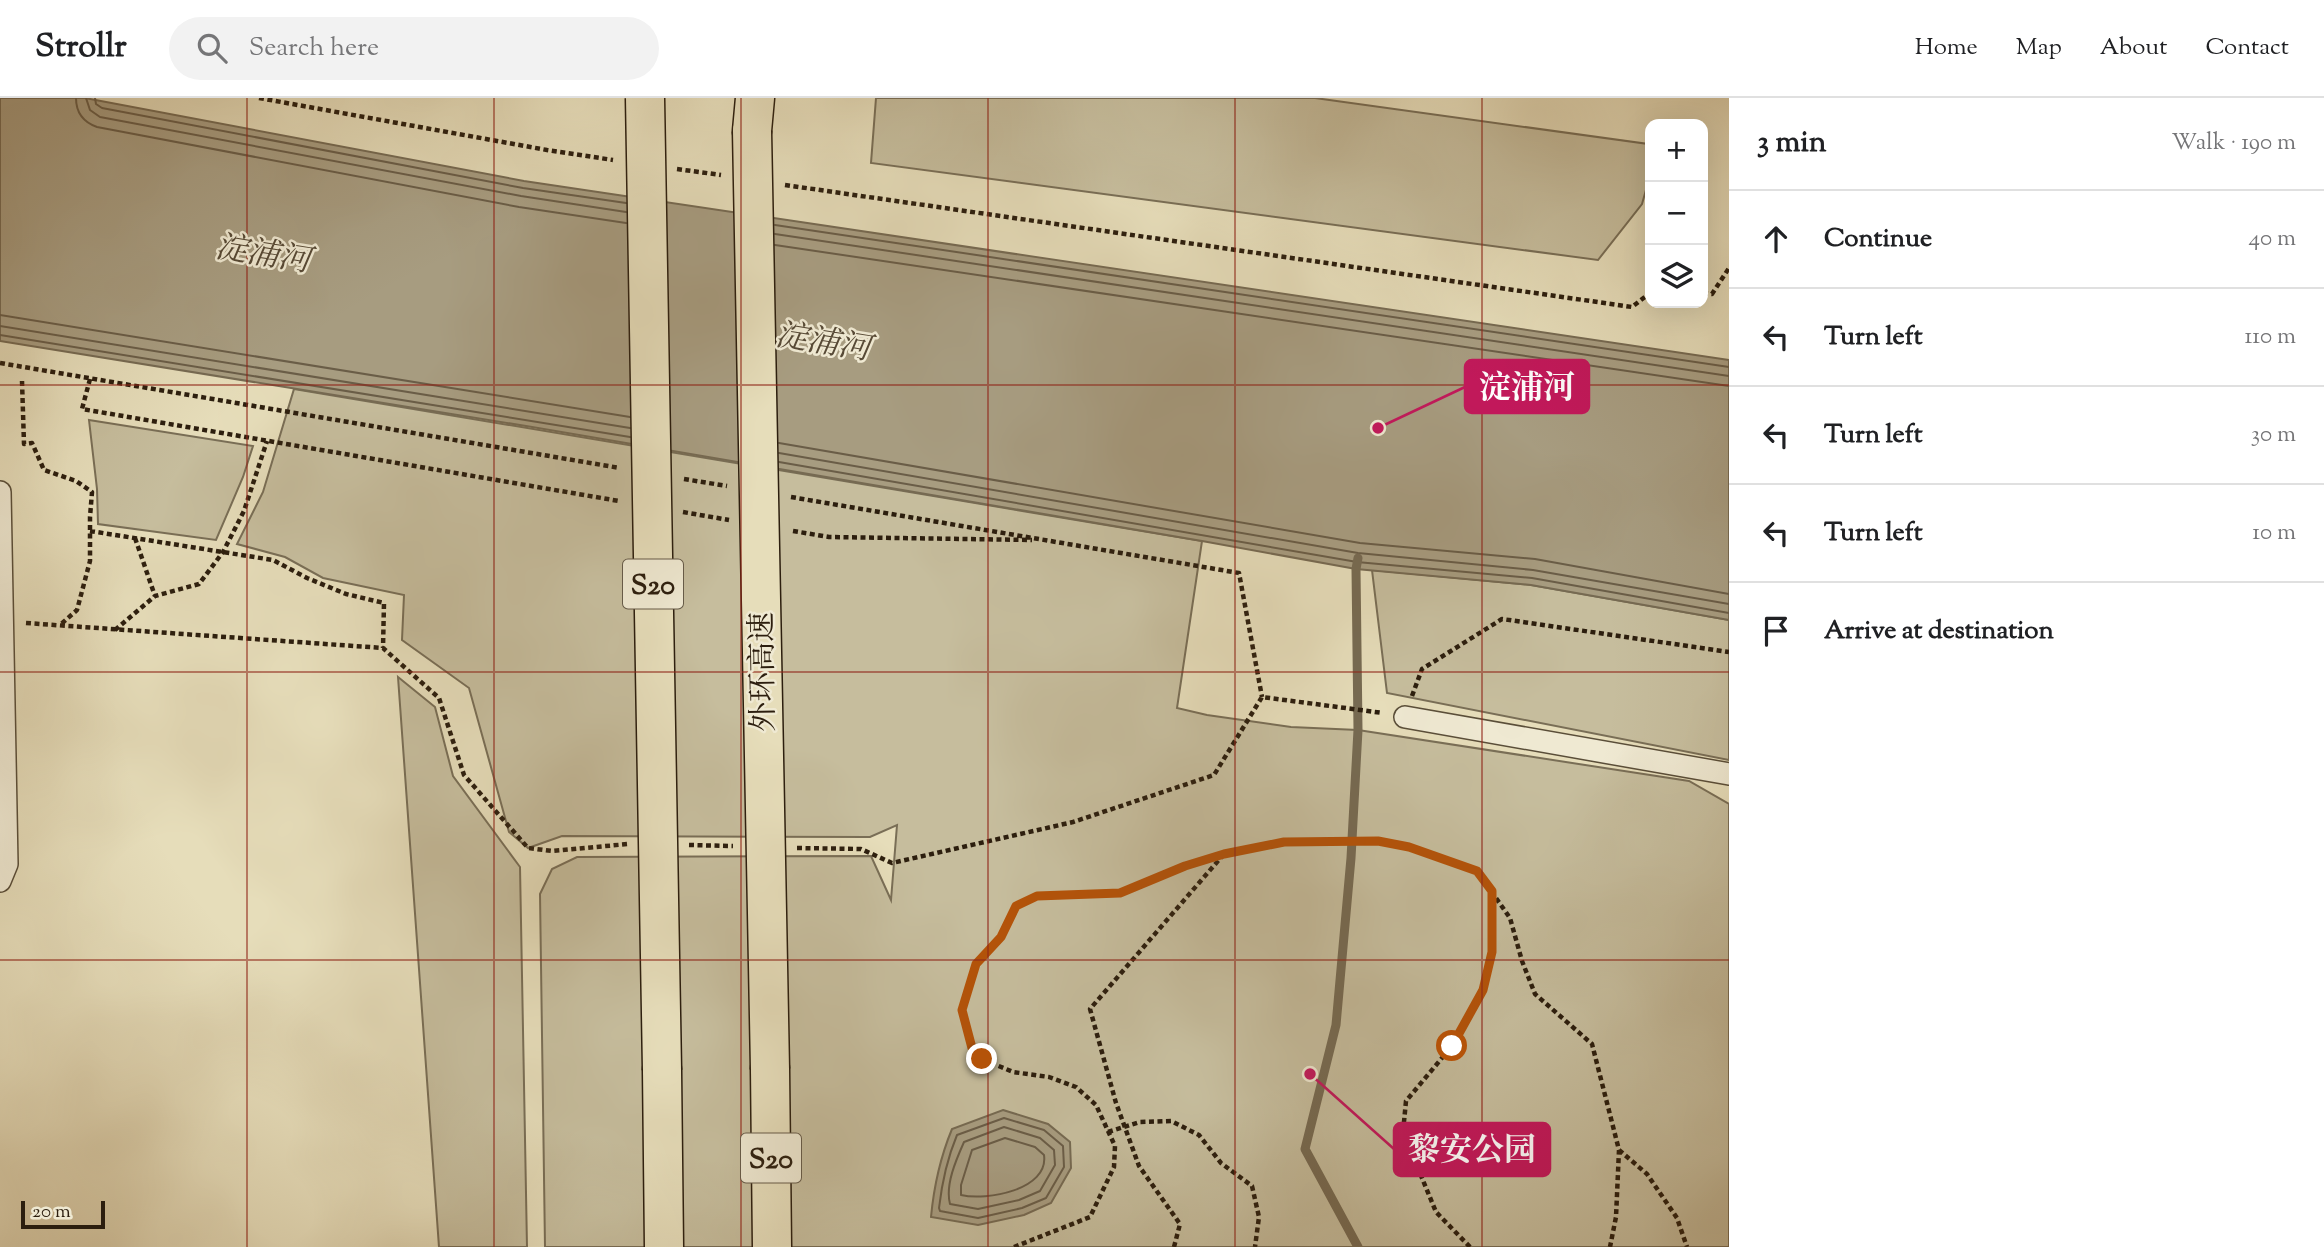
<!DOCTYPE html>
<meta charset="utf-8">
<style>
body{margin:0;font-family:"Sorts Mill Goudy","Noto Serif SC",serif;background:#f2f2f2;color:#202124}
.controls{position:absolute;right:21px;top:21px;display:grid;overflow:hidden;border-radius:14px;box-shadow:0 7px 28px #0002}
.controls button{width:63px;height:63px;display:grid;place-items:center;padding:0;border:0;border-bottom:2px solid #e0e0e0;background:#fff;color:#202124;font:35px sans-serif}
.scale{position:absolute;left:21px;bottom:18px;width:84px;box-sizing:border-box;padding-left:7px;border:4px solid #2c1e0e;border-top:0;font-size:19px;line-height:24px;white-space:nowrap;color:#2c1e0e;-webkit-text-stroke:5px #efe9d2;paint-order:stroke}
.stop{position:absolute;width:21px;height:21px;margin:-16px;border:5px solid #b45309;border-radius:50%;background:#fff}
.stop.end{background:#b45309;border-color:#fff;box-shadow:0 2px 7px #0008}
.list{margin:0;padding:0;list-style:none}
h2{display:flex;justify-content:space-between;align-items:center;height:91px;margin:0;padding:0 28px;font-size:30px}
h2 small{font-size:23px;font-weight:400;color:#757577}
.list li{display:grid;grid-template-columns:46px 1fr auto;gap:21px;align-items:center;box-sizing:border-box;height:98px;padding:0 28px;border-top:2px solid #e0e0e0}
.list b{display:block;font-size:26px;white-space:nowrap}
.list em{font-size:23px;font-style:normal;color:#757577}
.icon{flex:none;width:38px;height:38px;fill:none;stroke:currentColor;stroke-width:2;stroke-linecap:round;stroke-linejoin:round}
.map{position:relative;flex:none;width:1729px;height:1149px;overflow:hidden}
header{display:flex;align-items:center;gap:42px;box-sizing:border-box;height:98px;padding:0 35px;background:#fff;border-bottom:2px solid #e0e0e0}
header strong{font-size:33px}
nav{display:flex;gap:38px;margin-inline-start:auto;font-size:24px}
.search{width:490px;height:63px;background:#f2f2f2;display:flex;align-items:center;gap:18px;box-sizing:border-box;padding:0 24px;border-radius:38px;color:#757577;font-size:26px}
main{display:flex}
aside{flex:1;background:#fff}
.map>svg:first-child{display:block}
.green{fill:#c6bd9d;stroke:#796e56;stroke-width:2}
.water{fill:#a79c80;stroke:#766a52;stroke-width:2}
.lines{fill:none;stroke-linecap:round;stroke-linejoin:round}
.shore{stroke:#6a5d47;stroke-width:2}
.stream{stroke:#766a52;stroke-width:9}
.street-casing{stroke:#5a4e39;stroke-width:24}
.highway-casing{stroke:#2c1e0e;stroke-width:41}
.path{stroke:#2c1e0e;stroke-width:4.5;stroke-dasharray:5 3.5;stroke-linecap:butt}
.street{stroke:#efe9d2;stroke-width:21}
.highway{stroke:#e6ddba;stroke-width:38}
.highway-bridge-casing{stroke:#2c1e0e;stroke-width:41;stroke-linecap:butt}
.highway-bridge{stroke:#e6ddba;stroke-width:38}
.route{stroke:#b45309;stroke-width:9}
.grid{fill:none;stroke:#8f2418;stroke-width:2;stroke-opacity:0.55}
.labels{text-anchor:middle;stroke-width:5;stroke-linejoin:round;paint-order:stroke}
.shield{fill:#efe9d2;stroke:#665b49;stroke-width:2}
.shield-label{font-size:28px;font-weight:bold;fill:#2c1e0e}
.street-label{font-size:30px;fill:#2c1e0e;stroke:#efe9d2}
.water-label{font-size:32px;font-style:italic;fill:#574a36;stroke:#efe9d2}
.leader{fill:none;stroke:#c2185b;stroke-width:2.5}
.callout-dot{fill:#c2185b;stroke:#efe9d2;stroke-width:2.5}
.callout{fill:#c2185b;stroke:#c2185b;stroke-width:2.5}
.callout-label{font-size:32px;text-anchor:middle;font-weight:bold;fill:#fff}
</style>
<header>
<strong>Strollr</strong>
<div class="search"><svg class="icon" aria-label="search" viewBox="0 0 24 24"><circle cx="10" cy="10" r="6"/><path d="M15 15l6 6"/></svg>Search here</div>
<nav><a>Home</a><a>Map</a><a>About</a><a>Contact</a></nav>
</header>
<main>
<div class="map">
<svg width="1729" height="1149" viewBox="0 0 1729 1149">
<rect width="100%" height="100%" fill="#e6ddba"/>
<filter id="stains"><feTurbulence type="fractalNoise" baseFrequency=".00286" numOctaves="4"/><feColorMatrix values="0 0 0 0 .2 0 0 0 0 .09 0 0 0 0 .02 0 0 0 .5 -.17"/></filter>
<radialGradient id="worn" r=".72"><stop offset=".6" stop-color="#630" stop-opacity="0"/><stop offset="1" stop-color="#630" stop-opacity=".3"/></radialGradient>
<!-- green -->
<path class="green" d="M876,0H1315L1648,46L1650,78L1642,106L1598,162L871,65Z
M294,291L1202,443L1177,610L1207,617L1291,629L1358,632L1689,683L1729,706V1149H545L540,796L552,771L577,759L871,758L891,802L897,727L870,739L562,738L528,750L509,734L469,590L402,542L404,497L323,480L285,459L237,446L263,394Z
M89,322L253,348L243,379L216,442L98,426L97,391Z
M1372,472L1531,487L1729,522V662L1387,595Z
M398,579L435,609L453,678L520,769L527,1149H439Z"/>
<!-- water -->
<path class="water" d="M0,0H85L524,83L1729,262V522L1531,487L1356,471L1202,443L532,329L0,243Z
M1003,1012L1048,1026L1070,1044L1071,1070L1051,1105L1024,1117L978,1127L931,1119C934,1087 940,1060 952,1031Z"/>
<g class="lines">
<!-- shore -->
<path class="shore" d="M76,0C76,15 83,24 97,29L519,109L626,125
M86,0L90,12L100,19L521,98L626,114
M95,0L96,6L102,10L523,90L626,105
M775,127L1729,269
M775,136L1729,278
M775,147L1729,288
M0,217L630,319
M0,228L630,330
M0,237L630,339
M779,345L1360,445L1535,461L1729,496
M779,355L1358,455L1533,472L1729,506
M779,364L1357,464L1532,480L1729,515
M1004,1020L1044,1032L1063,1048L1064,1069L1046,1100L1022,1110L978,1120L940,1113L939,1110C942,1084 947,1061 957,1037Z
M1004,1029L1040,1040L1054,1052L1055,1067L1040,1093L1019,1102L978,1111L950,1106C945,1087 956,1062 964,1044Z
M1005,1040L1035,1049L1044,1057C1049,1092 986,1103 961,1097V1087L972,1052Z"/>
<!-- stream -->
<path class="stream" d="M1358,1149L1305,1051L1336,927L1351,760L1358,632L1356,471L1358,460"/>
<!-- street casing -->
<g class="street-casing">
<path id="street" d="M0,394L7,766L0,783
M1405,619L1729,676"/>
</g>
<!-- highway casing -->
<g class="highway-casing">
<path id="highway" d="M752,33L755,0
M770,971L772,1149
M662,972L664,1149"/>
</g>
<!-- path -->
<path class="path" d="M259,0L547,52L613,62
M677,71L721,77
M785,87L1632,209L1650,195
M1703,195L1712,196L1729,170
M0,265L620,370
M90,281L82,311L619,403
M22,283L24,346L32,345L44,372L76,383L92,394L90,419V463L77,512L60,527
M684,381L727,388
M791,399L1239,475L1262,599
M683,414L729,422
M90,433L273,462L307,480L346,496L384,505L383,550
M793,433L829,439L1032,442
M135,440L155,498
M26,525L383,550L439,600L464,677L528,750L552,753L628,746
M115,532L155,498L199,486L223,454L244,413L267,343
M1412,598L1422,571L1502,521L1729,554
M689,747L733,748
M797,750L861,751L892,765L1073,724L1214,677L1262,599L1383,615
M1108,1034L1140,1024L1171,1023L1199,1037L1221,1065L1252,1088L1259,1119L1255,1149
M1619,1052L1647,1076L1677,1120L1687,1149
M1014,1149L1090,1119L1114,1069L1115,1048L1096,1007L1076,989L1049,979L1013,974L982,961L972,950L962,912L976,866L1001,839L1016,808L1037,798L1120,795L1185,768L1223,756
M1174,1149L1180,1126L1139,1068L1116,1005L1090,911L1224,756L1284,744L1378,743L1409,749L1477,773L1510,820L1522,863L1535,896L1592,946L1619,1052L1616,1119L1610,1149
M1470,1149L1436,1114L1403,1034L1406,1003L1452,948L1483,892L1492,854V794"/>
<!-- street -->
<use href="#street" class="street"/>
<!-- highway -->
<use href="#highway" class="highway"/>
<!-- highway-bridge casing -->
<g class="highway-bridge-casing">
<path id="highway-bridge" d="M645,0L662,972
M752,33L770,971"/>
</g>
<!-- highway-bridge -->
<use href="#highway-bridge" class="highway-bridge"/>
</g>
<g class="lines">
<!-- route -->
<path class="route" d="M982,961L972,950L962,912L976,866L1001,839L1016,808L1037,798L1120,795L1185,768L1224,756L1284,744L1378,743L1409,749L1477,773L1492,793V854L1483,892L1452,948"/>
</g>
<!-- grid -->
<path class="grid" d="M247,0V1149M494,0V1149M741,0V1149M988,0V1149M1235,0V1149M1482,0V1149M0,287H1729M0,574H1729M0,862H1729"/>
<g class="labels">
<!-- shield labels -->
<g class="shield">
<rect x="623" y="461.5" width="60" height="49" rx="5"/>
<rect x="741" y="1035.5" width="60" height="49" rx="5"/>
</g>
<g class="shield-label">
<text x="653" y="496">S20</text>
<text x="771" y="1070">S20</text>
</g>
<!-- street labels -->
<g class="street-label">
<text transform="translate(762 574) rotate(-91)" y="10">外环高速</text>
</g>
<!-- water labels -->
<g class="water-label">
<text transform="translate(263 155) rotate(9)" y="11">淀浦河</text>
<text transform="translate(823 243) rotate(9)" y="11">淀浦河</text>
</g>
</g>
<!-- callouts -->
<path class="leader" d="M1378 330L1465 289M1310 976L1394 1051"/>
<g class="callout-dot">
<circle cx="1378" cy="330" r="7"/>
<circle cx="1310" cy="976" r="7"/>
</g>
<g class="callout">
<rect x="1465" y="262" width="124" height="53" rx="7"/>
<rect x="1394" y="1025" width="156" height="53" rx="7"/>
</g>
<g class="callout-label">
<text x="1527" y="300">淀浦河</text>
<text x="1472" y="1062">黎安公园</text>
</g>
<rect width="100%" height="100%" filter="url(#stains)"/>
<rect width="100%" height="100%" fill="url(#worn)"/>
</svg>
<div class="controls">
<button>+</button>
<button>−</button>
<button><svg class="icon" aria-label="layers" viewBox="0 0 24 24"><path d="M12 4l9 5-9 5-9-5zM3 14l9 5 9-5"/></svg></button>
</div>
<div class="scale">20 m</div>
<div class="stop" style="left:1452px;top:948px"></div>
<div class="stop end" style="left:982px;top:961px"></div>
</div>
<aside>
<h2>3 min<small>Walk · 190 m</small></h2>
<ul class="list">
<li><svg class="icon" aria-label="ahead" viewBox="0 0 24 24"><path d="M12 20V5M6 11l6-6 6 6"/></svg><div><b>Continue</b></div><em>40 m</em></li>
<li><svg class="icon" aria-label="left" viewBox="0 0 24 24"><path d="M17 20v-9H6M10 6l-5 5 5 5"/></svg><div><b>Turn left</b></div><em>110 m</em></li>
<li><svg class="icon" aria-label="left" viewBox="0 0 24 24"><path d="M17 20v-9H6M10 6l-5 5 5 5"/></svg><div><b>Turn left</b></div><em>30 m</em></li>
<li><svg class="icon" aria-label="left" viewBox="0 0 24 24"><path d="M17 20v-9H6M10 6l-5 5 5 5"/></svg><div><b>Turn left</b></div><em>10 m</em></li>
<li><svg class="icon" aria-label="arrive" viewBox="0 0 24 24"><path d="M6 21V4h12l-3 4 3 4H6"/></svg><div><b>Arrive at destination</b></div></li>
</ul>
</aside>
</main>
